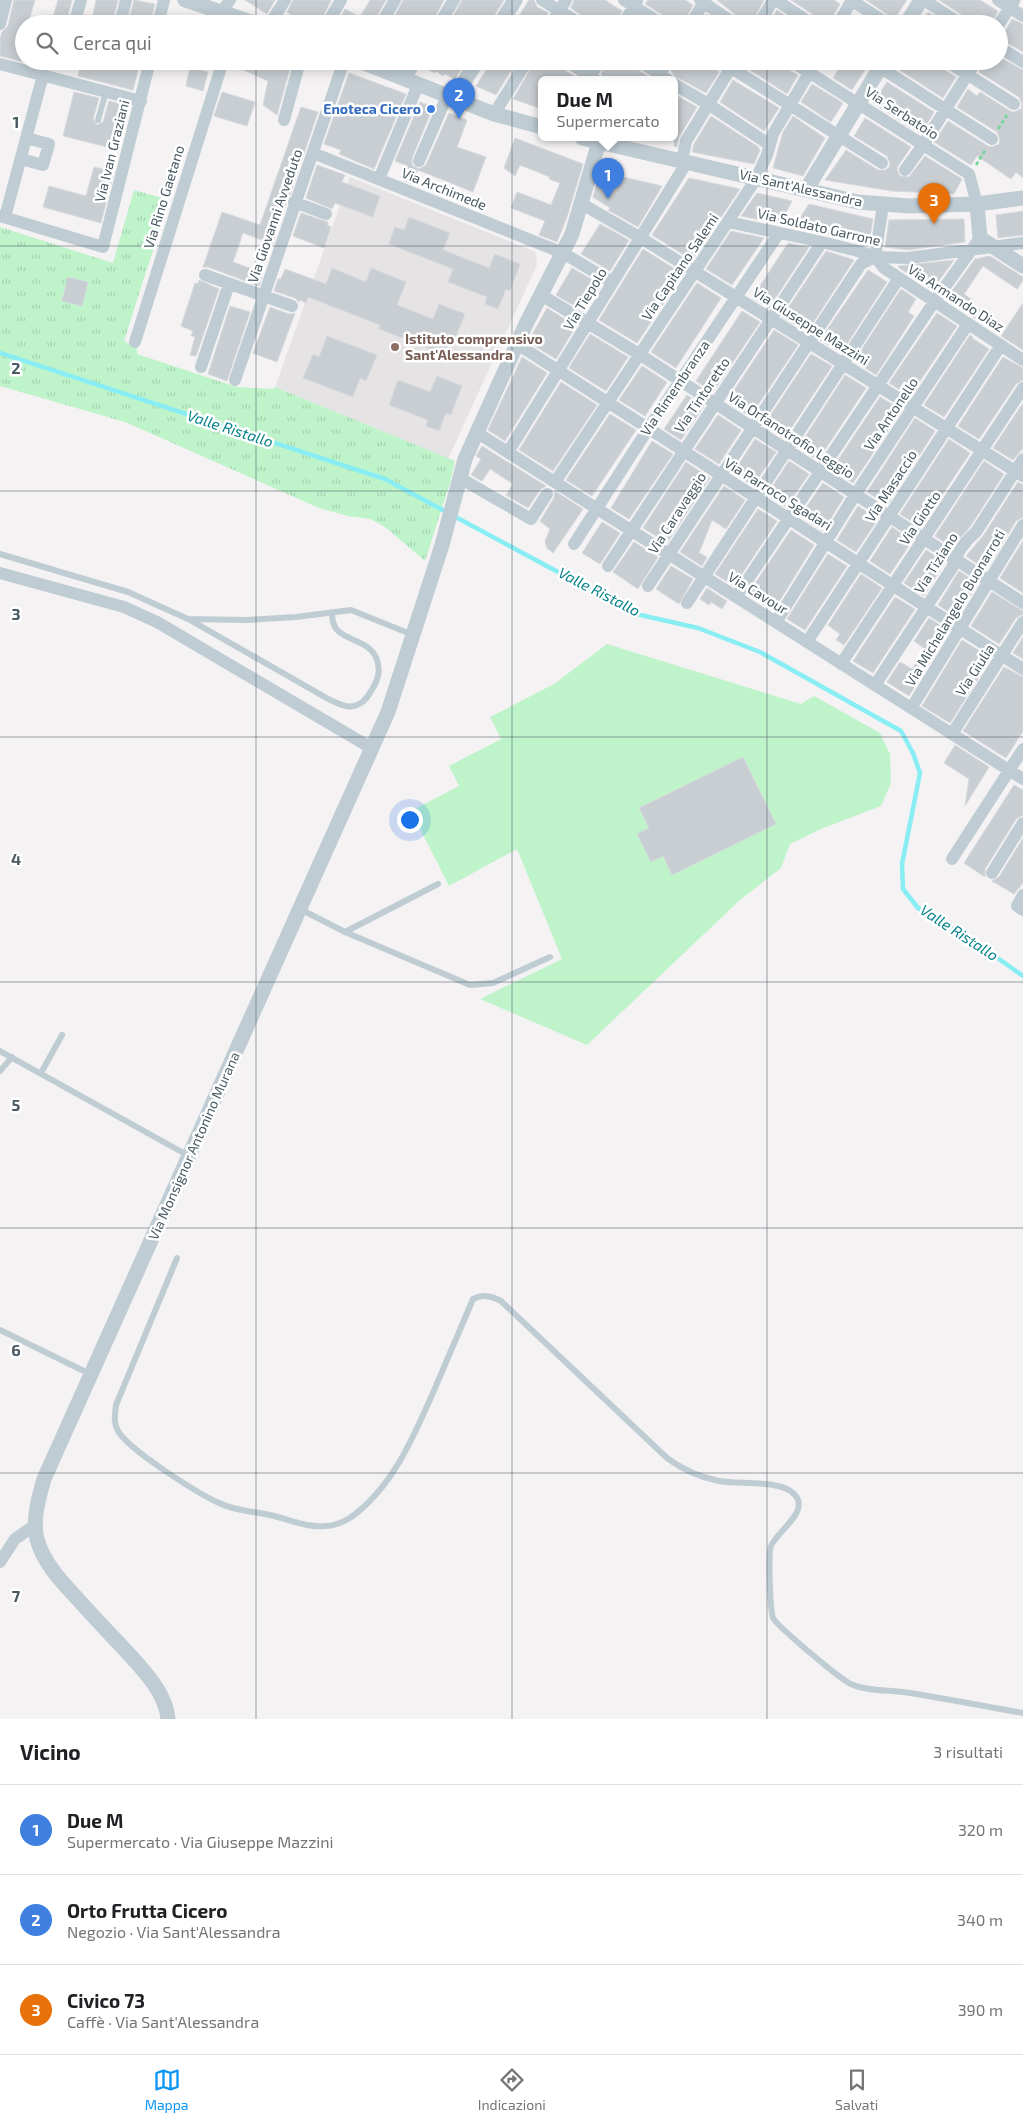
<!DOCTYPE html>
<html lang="it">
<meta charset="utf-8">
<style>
body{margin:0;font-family:"Exo 2",sans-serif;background:#f2f2f2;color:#202124}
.you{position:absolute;left:409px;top:819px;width:18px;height:18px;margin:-12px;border:4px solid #fff;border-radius:50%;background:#1a73e8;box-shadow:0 0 0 8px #1a73e833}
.badge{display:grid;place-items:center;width:32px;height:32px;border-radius:50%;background:#0a95f6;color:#fff;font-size:16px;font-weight:700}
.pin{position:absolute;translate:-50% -41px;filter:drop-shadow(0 1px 2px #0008)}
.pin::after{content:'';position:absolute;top:26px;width:18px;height:15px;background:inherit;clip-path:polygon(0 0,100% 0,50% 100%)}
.popup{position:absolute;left:538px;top:76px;width:140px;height:65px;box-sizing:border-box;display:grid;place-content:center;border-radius:8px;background:#fff;filter:drop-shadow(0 1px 4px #0005);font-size:16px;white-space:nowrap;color:#757577}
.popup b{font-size:19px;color:#202124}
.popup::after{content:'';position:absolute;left:50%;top:100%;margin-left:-10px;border:10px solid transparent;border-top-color:#fff}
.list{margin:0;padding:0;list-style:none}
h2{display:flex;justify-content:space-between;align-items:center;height:65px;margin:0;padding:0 20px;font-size:21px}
h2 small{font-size:16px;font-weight:400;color:#757577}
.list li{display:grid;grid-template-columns:32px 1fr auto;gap:15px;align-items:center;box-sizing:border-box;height:90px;padding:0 20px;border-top:1px solid #e0e0e0}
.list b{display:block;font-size:19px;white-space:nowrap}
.list p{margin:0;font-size:16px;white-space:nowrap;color:#757577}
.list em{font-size:16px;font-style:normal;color:#757577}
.icon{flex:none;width:28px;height:28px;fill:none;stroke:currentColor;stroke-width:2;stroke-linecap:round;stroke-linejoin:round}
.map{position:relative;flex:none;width:1023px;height:1719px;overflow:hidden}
.search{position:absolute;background:#fff;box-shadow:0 2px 12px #0003;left:15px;right:15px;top:15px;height:55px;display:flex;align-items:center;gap:12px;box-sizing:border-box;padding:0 18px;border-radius:28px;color:#757577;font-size:19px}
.sheet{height:335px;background:#fff}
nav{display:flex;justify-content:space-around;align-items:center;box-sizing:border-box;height:70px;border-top:1px solid #e0e0e0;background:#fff;font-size:14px;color:#757577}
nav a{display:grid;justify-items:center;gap:2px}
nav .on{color:#0a95f6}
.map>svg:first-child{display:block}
.education{fill:#e6e3e5}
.grass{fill:url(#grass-tufts)}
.garden{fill:#bff4cb}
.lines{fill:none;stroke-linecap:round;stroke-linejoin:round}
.stream{stroke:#88eef4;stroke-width:4.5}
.building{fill:#c9ced2;stroke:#d6d9de}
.path{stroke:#73d696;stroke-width:2.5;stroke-dasharray:4 2.5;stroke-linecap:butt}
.service{stroke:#bfccd3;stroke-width:6}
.minor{stroke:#bfccd3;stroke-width:12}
.tertiary{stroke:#bfccd3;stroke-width:15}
.grid{fill:none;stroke:#485962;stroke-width:1;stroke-opacity:0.55}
.shop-dot{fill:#3f7fe0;stroke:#fff;stroke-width:2}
.education-dot{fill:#8d6e63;stroke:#fff;stroke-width:2}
.labels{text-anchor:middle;stroke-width:5;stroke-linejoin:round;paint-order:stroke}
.shop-label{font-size:14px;font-weight:bold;fill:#366cbe;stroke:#fff;text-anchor:end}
.street-label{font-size:14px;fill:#485962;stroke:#fff}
.education-label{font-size:14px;font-weight:bold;fill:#785e54;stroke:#fff;text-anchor:start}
.water-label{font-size:15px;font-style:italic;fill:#058289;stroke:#fff}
.grid-label{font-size:16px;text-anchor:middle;font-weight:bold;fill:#485962;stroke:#fff;stroke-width:5;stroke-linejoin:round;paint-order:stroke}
</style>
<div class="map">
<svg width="1023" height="1719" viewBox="0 0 1023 1719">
<defs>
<pattern id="grass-tufts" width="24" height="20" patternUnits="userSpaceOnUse" patternTransform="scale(1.25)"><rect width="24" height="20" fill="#bff4cb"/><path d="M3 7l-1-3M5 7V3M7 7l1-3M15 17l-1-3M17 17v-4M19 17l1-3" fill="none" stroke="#a6d3b1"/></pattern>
</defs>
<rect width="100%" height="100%" fill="#f5f2f3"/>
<!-- education -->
<path class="education" d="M350,177L536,252L537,265L448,459L275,387Z"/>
<!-- grass -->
<path class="grass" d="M134,190L169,200L124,341L137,348V354L237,387L273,389L275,387L455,461L450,483L425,561L385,527L370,519L348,516L319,508L125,422L0,386V227L113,263Z"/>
<!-- garden -->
<path class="garden" d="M607,644L801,704L814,696L880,733L890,754L891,783L881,806L821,829L790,844L781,868L740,900L587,1045L480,999L562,959L517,849L449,886L411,811L459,786L449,766L501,739L490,717L554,684Z"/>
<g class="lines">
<!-- stream -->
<path class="stream" d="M0,353L385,479L636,614L698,628L760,652L901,731L913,753L920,773L902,864L903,889L918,908L978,944L1023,976"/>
</g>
<!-- building -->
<path class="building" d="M14,0H35L28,24H24V62L0,56V39L2,32L8,26Z
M58,0H72L66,24H51Z
M96,0H118L112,24H91Z
M134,0L155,4L150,24H128Z
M245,0H275L267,14Z
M293,0H330L331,1L319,24H312L301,17L299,20L287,12Z
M370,0H386L372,24H337L345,9L360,17Z
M403,0H444L431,24H408L395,16Z
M462,0H504L489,24H449Z
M529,0H534L537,7L548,13L543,24H514Z
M574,0H605L622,11L615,24H594L571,8Z
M648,0H685L693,5L683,24H670L666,17L645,4Z
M717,0H764L751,24H743L740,18Z
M791,0H834L840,4L828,24H820L817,17Z
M866,0H907L894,19Z
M939,0H980L998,11L991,24H969L965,17Z
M777,10L797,24H769Z
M928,12L946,24H921Z
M706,14L720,24H701Z
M1012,19L1023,24V52L1001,39Z
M999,57L1023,70V178L1016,172L1011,179L977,156L971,165L934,142L948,121L988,146L992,147L999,144L1000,139L997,132L957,107L968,89L977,96L980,92L1010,111L1014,112L1021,109L1022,104L1019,97L979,72L984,61H999Z
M81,61H121L139,66L133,90L78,76Z
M231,61H292L277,115L263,105L268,81L230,64Z
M424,61H466L455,79L445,74L443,76L436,71L435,73L422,67Z
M492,61H517L496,95L476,86Z
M535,61H558L561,68L579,79L542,80V109L513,99Z
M608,61H631L634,67L649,77L648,80H608L601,74Z
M676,61H702L719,72L706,93L675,76L671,71Z
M747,61H783L786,68L798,75L787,94L744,66Z
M844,61H855L866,68L852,90L833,78Z
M899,61H938L941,68L956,77L943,98L895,67Z
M190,67L208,72L203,91L186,86Z
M349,73L406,94L374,169L339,154L341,150L324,144Z
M733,80L779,108L764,131L720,102Z
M887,82L934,112L921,134L873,103Z
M812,84L843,103L831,122L801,102Z
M74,92L99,98L93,119L97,125L103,122L109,101L129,106L119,150L63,136Z
M222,92L255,102L247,126L214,116Z
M674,94L697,107L679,137L677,147L674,146Z
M420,102L433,107L412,158V165L419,169L426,165L449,113L467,120L457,147L486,157L473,192L418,170L412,184L402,180L408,166L395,161Z
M301,107L318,112L290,195L286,200V204L273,244L243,233L233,262L263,273L259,286L208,267H203L222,212L260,225Z
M711,116L757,146L760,150L754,164L692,152L694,144Z
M793,116L825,138L803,176L773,168L783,132Z
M865,118L911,147L898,166L897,170L900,176L909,177L925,156L962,179L954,194L892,191L825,180L846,150L878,170H885L889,168L890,163L887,156L854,136Z
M515,138L583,164L567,217L557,242L539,235L545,221L511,208L517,192L551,205L560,183L549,179L550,177L520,165L515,176L504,168Z
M604,158L616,160L614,175L662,186L638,227L608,210L610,208L593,197Z
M317,165L345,175L342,182L380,196L373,217L335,203L332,209L306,198Z
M94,167L114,172L101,223L43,207L49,186L86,196Z
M689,178L740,189L692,260L652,235Z
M757,193L792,201L780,224L741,216Z
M809,204L873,219L869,242L794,227Z
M1023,211V235L998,238L996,215Z
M301,213L328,222L327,225L331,227L324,248L293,236Z
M409,217L450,233L443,250L489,268L495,254L520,264L510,291L506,289L498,309L485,304L487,297L448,282L453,269L389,244L395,227L404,230Z
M964,219L965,242L908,250L885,247L889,220Z
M600,224L629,240L610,271L581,254Z
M731,231L764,238L732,285L706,269Z
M788,243L809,247L769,308L752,298Z
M643,249L683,274L637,343L599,320Z
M826,251L854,260L807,332L782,317Z
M990,256L1023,277V281L1017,289L983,266L964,294L975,302L972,305L988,315L982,323L946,299L975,259Z
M954,260L932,290L898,267L899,266Z
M332,268L366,282L371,268L406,282L397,305L433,319L439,304L465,314L453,343L449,342L441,361L427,355L429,348L379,329L380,325L308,297L306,303L300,300L299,302L295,298L274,291L278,279H281L285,269L326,284Z
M572,268L601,285L585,312L556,295Z
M868,270L887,282L841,353L820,340Z
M68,277L88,282L82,306L62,301Z
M199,280L219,289L196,356L190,355L195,337L191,336L193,331L181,326L195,283L198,284Z
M697,283L721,298L676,368L651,352Z
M901,289L916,299L908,312L914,316L876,375L854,361Z
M1023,303V350L1001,336Z
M230,306L250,312L227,381L208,374Z
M270,307L289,314L295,313L277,362L253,353Z
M547,308L576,326L556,359L528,342Z
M742,311L760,322L713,392L696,381Z
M937,313L957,326L910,396L889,383Z
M774,330L798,345L750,417L727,401Z
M590,334L628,357L606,391L569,368Z
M970,335L973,337L972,338L989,349L944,417L924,405Z
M327,336L377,355L366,381L360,378L353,397L303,378L313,354L319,357Z
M811,354L832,366L784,439L764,425Z
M522,357L547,373L505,441L488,430Z
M1003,357L1023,368V380L1016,384L979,439L958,426Z
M642,366L667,382L645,416L619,400Z
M845,375L866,388L818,460L798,448Z
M437,376L462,386L451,415L446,413L439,431L426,426L428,420L389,405L398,380L430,392Z
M561,382L597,405L553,471L519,450Z
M687,395L704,406L681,440L664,429Z
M880,397L902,410L853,483L832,469Z
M1023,403V448L1013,460L993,448Z
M610,414L636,430L592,496L566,480Z
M718,415L741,430L719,464L695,449Z
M915,418L935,431L887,505L867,492Z
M755,439L776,452L753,486L733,473Z
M949,439L970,453L921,527L900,514Z
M652,441L673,454L629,519L611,508Z
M482,446L546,486L540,490L528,508L506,495L513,484L490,469L482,481L471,475L481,459L476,456Z
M789,461L809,474L786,507L767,495Z
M984,461L1004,474L970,527L952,547L935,536Z
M686,462L710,478L667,543L643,528Z
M1018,482L1023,485V517L1016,521L986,570L966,556L983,536Z
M823,483L844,497L823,531L800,516Z
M724,486L745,500L726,529L712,520L699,553L707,557L702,566L680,552Z
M555,491L583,509L553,553L547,548L545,541L550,529L540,521L554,498Z
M858,506L878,519L856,552L837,540Z
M758,509L777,521L734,586L715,574Z
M602,522L620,533L600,564L582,553Z
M892,527L912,541L890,574L870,561Z
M791,530L814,545L774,610L748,594Z
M1023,541V593L1000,578Z
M634,542L658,557L638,589L613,572Z
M926,550L945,562L924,596L904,583Z
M828,554L847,566L805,630L787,619Z
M671,566L693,579L679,604L656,589Z
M959,571L978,583L957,617L938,605Z
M861,574L882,588L844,645L836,640L840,634L828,625Z
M707,588L727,601L722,609L711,602L709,605L700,599Z
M992,592L1023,611V614L1016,618L999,644L971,626Z
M895,597L915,609L873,673L853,661Z
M929,618L949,631L909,696L887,682L900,662L912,669L925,649L914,641Z
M1023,637V659L1013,653Z
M962,640L991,658L950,723L922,706Z
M1004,667L1023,677V731L1006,758L963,731Z
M955,745L989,767L965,806L969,779L944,763Z
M743,757L776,824L672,875L663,856L651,862L637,834L649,828L639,808Z
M1014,785L1023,790V815L1016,819L985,869V877L964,863Z
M1023,838V883L1014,894L992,881L999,877Z"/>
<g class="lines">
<!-- path -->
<path class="path" d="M998,129L1007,115
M976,165L986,149"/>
<!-- service -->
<path class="service" d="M98,120L106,92
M0,554L128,592L188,619L246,620L296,617L351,610L413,635
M190,620L330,700C340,704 349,710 359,704C366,701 370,693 374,686C379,677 380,670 377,660C371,642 351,642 338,631C333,626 332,620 332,613
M300,909L345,932L470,985L493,983L550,957
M345,932L438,884
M0,1051L189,1156
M0,1071L12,1057
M41,1073L62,1035
M177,1258L116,1405C115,1414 113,1422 118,1431C129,1450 197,1493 219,1503C235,1511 252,1511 270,1515C288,1519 307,1528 325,1526C334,1526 343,1522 350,1518C394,1487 415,1433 436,1386C448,1357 461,1328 473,1299C483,1294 491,1296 501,1301L667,1458C683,1470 699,1477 719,1481C739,1485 782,1479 795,1495C810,1512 776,1532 771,1546C768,1552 770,1610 773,1618C777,1626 841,1680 851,1684C866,1691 887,1690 903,1692C943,1698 983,1706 1023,1713
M0,1330L90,1374"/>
<!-- minor -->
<path class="minor" d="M542,0L581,24
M624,0L662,24
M700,0L735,24
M776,0L812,24
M851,0L888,24
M924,0L961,24
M998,0L1023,16
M222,12L230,0
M0,24L6,0
M74,24L81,0
M120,24L126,0
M158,24L164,0
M270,24L285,0
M327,24L341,0
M381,24L395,0
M439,24L454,0
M551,24L566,0
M623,24L637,1
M691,24L705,0
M759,24L773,0
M838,24L852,0
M999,24L1014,1
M999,47L1023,62
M566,61L596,80
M639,61L668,80
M720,61L882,163
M791,61L969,174L977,204
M870,61L992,139
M946,61L1014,104
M64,63V61
M0,64L141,101
M405,79L416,61
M588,80L600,61
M656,80L668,61
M674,84L708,104L770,145
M494,114L527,61
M284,120L300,61
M313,153L563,253L612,282
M21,159L43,165L49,144L26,138
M419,161L447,96
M682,161L686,141L735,61
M905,170L923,145L976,61
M379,179L418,85
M294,202L326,214
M582,204L641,238L1023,476
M0,216L103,247L150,61
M5,217L43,75
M728,222L822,242L858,251L875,257L908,258L1023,243
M875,257L884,268L1023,360
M875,257L883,205
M205,275L292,306
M541,295L639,354L1023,603
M135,342L223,61
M517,344L1023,669
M201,367L229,284
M235,380L344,61
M476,432L1023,779
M508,452L687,162
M460,478L531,519L547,494
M555,482L756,179L767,155L773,134L816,61
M574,544L648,429L779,233
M608,566L822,242
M0,573L124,607L157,622L373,749
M648,586L861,264L875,257
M736,597L934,302L980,238
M687,603L899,278
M776,622L855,495L968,324
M807,642L1001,345
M841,664L1023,388
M875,685L952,568C956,554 964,542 976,532L1023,459
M912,707L1023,525
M952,734L1023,622
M952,859L1023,749
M992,873L1023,823
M1023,895L1017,906L1023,910
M0,1562L15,1539L35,1525"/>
<!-- tertiary -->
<path class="tertiary" d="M185,0L257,24
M500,24L515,0
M906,24L921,0
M359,61L494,114L542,127
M454,98L477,61
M582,138L858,202L909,206L977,204L1023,198
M806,190L884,61
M977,204L980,238L1023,266
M168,1719C166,1697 151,1679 137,1663C120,1644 102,1626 85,1607C67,1587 44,1566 37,1539C32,1520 39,1497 44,1479L388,712L442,545L465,459L526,324L572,234L599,142"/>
</g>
<!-- grid -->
<path class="grid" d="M256,0V24M512,0V24M767,0V24M256,61V1719M512,61V1719M767,61V1719M0,246H1023M0,491H1023M0,737H1023M0,982H1023M0,1228H1023M0,1473H1023"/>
<!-- markers -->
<circle class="shop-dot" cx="431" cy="109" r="5"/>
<circle class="education-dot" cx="395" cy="347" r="5"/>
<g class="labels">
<!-- shop labels -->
<g class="shop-label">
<text x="421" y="114">Enoteca Cicero</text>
</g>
<!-- street labels -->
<g class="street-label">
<text transform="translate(902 113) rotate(33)" y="5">Via Serbatoio</text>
<text transform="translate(112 151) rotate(-76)" y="5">Via Ivan Graziani</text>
<text transform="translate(801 188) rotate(13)" y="5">Via Sant'Alessandra</text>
<text transform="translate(444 189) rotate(22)" y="5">Via Archimede</text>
<text transform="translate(164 197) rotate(-73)" y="5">Via Rino Gaetano</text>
<text transform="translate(275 216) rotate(-71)" y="5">Via Giovanni Avveduto</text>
<text transform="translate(819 227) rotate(13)" y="5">Via Soldato Garrone</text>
<text transform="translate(680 267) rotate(-56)" y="5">Via Capitano Salemi</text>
<text transform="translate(956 298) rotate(33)" y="5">Via Armando Diaz</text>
<text transform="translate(585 299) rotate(-59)" y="5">Via Tiepolo</text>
<text transform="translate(811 326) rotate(32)" y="5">Via Giuseppe Mazzini</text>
<text transform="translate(675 388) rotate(-56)" y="5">Via Rimembranza</text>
<text transform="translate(702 395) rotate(-56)" y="5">Via Tintoretto</text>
<text transform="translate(891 414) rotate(-56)" y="5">Via Antonello</text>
<text transform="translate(791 435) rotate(33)" y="5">Via Orfanotrofio Leggio</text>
<text transform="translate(891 486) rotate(-57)" y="5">Via Masaccio</text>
<text transform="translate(778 494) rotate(32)" y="5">Via Parroco Sgadari</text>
<text transform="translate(677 513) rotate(-57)" y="5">Via Caravaggio</text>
<text transform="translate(920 518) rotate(-56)" y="5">Via Giotto</text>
<text transform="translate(936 563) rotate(-58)" y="5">Via Tiziano</text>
<text transform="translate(758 593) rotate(32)" y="5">Via Cavour</text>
<text transform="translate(955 608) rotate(-59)" y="5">Via Michelangelo Buonarroti</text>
<text transform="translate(975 670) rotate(-57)" y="5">Via Giulia</text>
<text transform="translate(194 1146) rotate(-66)" y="5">Via Monsignor Antonino Murana</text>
</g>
<!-- education labels -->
<g class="education-label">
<text x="405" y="344">Istituto comprensivo<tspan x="405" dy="16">Sant'Alessandra</tspan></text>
</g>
<!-- water labels -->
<g class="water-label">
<text transform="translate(230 429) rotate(18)" y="5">Valle Ristallo</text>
<text transform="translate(599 592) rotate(27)" y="5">Valle Ristallo</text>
<text transform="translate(959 933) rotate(33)" y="5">Valle Ristallo</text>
</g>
</g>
<g class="grid-label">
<text x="16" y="128">1</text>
<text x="16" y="374">2</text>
<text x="16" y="620">3</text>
<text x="16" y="865">4</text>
<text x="16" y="1111">5</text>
<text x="16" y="1356">6</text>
<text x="16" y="1602">7</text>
</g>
</svg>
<div class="you"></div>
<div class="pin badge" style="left:608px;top:199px;background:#3f7fe0">1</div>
<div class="popup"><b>Due M</b>Supermercato</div>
<div class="pin badge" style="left:459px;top:119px;background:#3f7fe0">2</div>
<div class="pin badge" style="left:934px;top:224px;background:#e8710a">3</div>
<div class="search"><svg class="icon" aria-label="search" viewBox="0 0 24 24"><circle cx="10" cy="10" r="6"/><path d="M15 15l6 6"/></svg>Cerca qui</div>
</div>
<section class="sheet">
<h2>Vicino<small>3 risultati</small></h2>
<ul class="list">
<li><span class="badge" style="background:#3f7fe0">1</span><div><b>Due M</b><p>Supermercato · Via Giuseppe Mazzini</p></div><em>320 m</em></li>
<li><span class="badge" style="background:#3f7fe0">2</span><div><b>Orto Frutta Cicero</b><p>Negozio · Via Sant'Alessandra</p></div><em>340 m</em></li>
<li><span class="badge" style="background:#e8710a">3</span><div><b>Civico 73</b><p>Caffè · Via Sant'Alessandra</p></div><em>390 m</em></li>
</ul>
</section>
<nav>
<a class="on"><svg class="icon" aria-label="map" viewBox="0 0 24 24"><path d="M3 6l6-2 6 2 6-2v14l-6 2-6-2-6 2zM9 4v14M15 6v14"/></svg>Mappa</a>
<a><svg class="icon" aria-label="directions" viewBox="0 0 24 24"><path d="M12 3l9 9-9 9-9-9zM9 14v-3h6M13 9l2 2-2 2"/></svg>Indicazioni</a>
<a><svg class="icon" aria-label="saved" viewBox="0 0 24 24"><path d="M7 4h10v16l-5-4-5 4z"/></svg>Salvati</a>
</nav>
